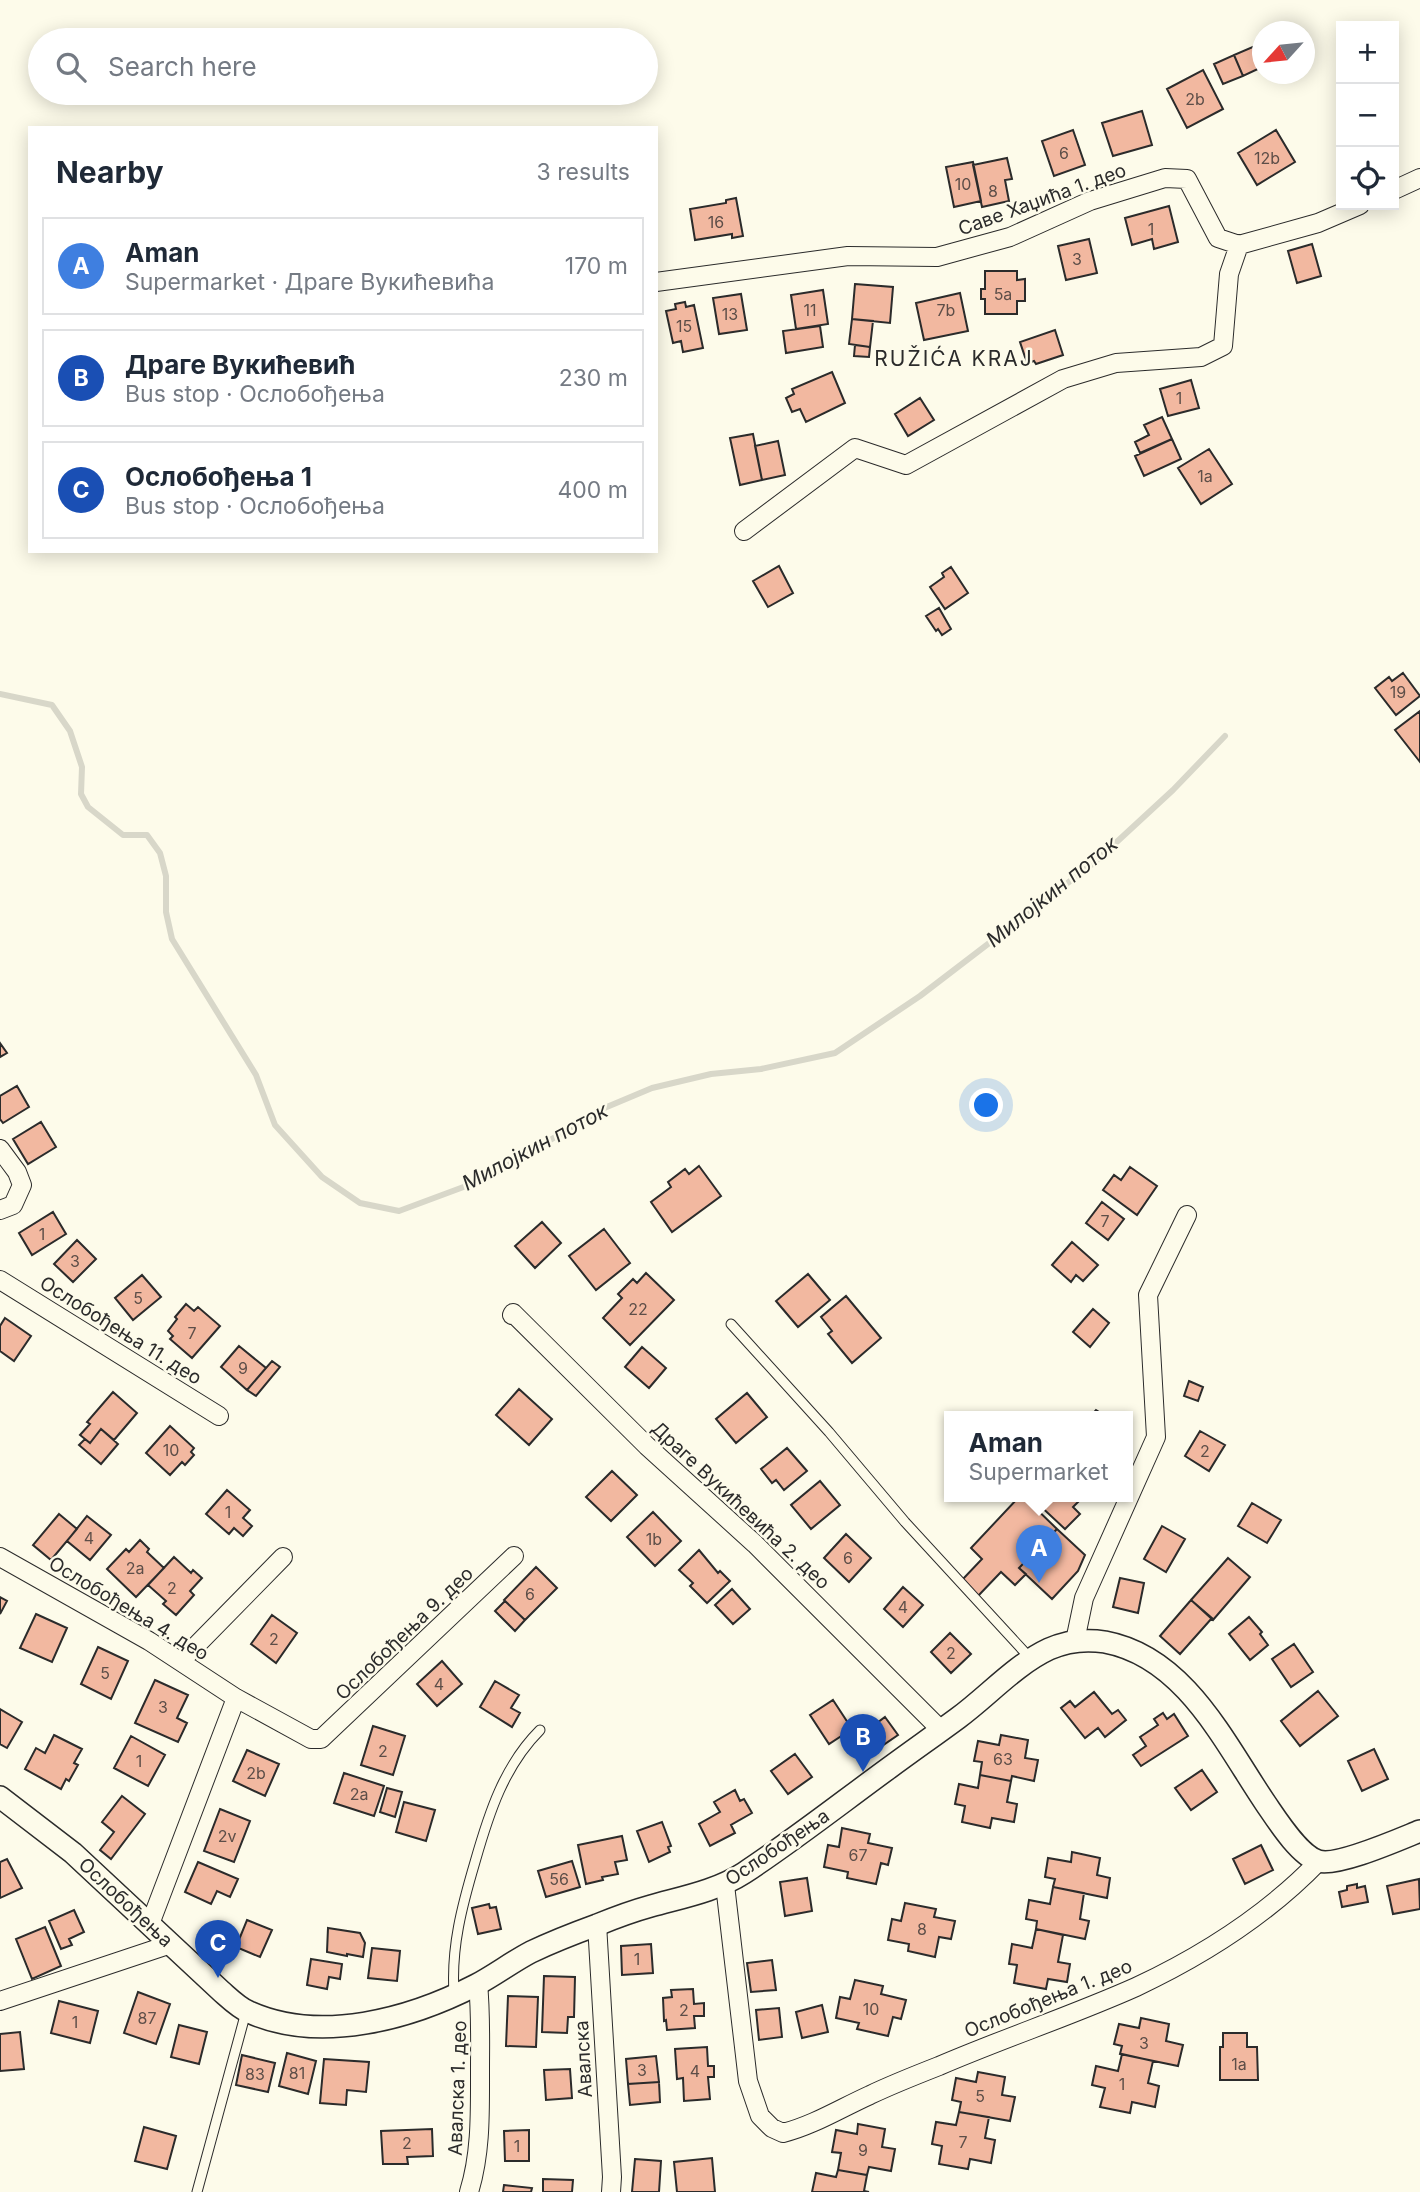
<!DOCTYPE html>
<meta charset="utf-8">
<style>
body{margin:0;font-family:Inter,sans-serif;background:#f6f6f7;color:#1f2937}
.controls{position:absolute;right:21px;top:21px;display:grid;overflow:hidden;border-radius:0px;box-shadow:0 4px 18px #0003}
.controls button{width:63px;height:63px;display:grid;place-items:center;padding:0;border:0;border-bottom:2px solid #e0e1e3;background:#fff;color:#1f2937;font:35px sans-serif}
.compass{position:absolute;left:1252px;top:21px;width:63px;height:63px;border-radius:50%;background:#fff;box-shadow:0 4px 18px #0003;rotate:243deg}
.you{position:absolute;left:987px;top:1106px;width:24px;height:24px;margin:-18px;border:5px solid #fff;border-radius:50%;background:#1a73e8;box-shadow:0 0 0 10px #1a73e833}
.badge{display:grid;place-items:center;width:46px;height:46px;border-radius:50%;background:#111827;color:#fff;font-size:23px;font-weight:700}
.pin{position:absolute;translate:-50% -58px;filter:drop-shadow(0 2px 4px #0008)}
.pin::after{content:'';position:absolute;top:37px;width:24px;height:21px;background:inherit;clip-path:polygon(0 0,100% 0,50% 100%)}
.popup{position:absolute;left:944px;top:1411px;width:189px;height:91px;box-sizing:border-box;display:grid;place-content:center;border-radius:0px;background:#fff;filter:drop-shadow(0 2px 5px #0005);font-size:23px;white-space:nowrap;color:#747a83}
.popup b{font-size:26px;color:#1f2937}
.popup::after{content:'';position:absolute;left:50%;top:100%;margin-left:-14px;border:14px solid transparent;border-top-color:#fff}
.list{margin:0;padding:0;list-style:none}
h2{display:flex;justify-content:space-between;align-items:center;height:91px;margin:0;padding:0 28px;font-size:30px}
h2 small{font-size:23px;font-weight:400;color:#747a83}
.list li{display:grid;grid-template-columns:46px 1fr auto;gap:21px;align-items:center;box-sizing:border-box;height:98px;margin:0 14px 14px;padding:0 14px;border:2px solid #e0e1e3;border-radius:0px}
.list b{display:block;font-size:26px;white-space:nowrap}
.list p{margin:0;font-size:23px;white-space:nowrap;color:#747a83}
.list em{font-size:23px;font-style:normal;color:#747a83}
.icon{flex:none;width:38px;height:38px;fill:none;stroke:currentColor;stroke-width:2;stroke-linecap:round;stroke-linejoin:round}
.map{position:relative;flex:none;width:1420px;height:2192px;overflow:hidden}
.search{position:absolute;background:#fff;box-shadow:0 4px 18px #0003;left:28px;top:28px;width:630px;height:77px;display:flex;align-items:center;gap:18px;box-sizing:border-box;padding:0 24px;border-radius:38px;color:#747a83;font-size:26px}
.panel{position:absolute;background:#fff;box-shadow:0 4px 18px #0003;left:28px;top:126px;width:630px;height:427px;border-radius:0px}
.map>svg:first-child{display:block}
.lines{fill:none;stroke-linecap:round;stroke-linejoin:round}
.stream{stroke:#d8d7c9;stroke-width:6}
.building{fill:#f2b8a0;stroke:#2b2b2b;stroke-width:2}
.service-casing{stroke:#2b2b2b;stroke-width:11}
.minor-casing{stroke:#2b2b2b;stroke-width:20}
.tertiary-casing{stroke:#2b2b2b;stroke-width:24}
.service{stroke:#fdfbea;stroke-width:9}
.minor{stroke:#fdfbea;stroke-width:18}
.tertiary{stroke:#fdfbea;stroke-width:21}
.labels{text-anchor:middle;stroke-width:5;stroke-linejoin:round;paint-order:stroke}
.number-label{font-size:16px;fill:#5d4e48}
.street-label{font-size:19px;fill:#2b2b2b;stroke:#fdfbea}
.neighbourhood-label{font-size:21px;letter-spacing:2px;fill:#2b2b2b;stroke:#fdfbea}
.water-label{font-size:21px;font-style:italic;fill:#2b2b2b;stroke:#fdfbea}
</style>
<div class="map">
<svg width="1420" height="2192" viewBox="0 0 1420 2192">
<rect width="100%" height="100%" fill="#fdfbea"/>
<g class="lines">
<!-- stream -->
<path class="stream" d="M0,694L52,705L70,731L82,767L81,794L88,807L123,835H147L160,853L166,876V912L172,939L256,1075L275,1125L322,1177L360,1203L399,1211L485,1179L602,1109L652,1088L711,1074L761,1069L835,1053L920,996L1095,862L1173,790L1225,736"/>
</g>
<!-- building -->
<path class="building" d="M1262,43V67L1243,76L1234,55Z
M1234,55L1243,76L1223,84L1214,64Z
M1203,70L1223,109L1187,128L1167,89Z
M1142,111L1152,145L1113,156L1102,123Z
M1073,130L1085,165L1054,176L1042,141Z
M1276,130L1295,162L1257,185L1238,153Z
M1007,158L1012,179L1005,180L1009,201L982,207L973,165Z
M973,162L981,201L954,207L946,167Z
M736,198L743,236L732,238V234L695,240L690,209L726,203V200Z
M1169,206L1178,242L1154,249L1152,239L1132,245L1125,218Z
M1089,239L1097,273L1066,280L1058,246Z
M1312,244L1321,276L1297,283L1288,251Z
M985,271H1017V280L1025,279V301H1017V314H985V299H981V289H985Z
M855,284L893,287L890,323L852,319Z
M823,290L828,324L796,329L791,295Z
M960,293L968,331L924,340L916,303Z
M741,294L747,330L719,334L713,298Z
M685,302L686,307L694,305L703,348L683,352L681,341L673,343L666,311L676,309L675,304Z
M852,319L873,321L870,347L849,344Z
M820,326L823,347L786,353L783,331Z
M1055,330L1063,355L1036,364L1034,361L1027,363L1020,342Z
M855,345L870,347L869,357L854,356Z
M832,372L845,403L806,422L800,409L792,412L786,398L794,394L792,389Z
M1191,380L1199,408L1168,416L1160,389Z
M920,398L934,420L908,436L895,414Z
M1162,417L1172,439L1140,453L1135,442L1149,435L1144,425Z
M753,434L762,480L740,485L730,438Z
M1172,439L1181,459L1144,476L1135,456Z
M778,441L785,475L762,480L755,446Z
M1209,449L1232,484L1201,504L1178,468Z
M779,566L793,593L768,607L753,581Z
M951,567L968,593L945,609L930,587L944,577L942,573Z
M939,608L951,629L942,635L938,629L936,631L926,616Z
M1403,673L1420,696L1396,715L1375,688L1389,677L1392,681Z
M1420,711V762L1395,730Z
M0,1043L7,1053L0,1057Z
M17,1086L29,1107L3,1123L0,1119V1096Z
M41,1122L56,1147L28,1164L13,1139Z
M699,1166L721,1196L672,1232L651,1202L671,1187L668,1182L685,1169L689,1174Z
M1130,1167L1157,1186L1137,1215L1103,1190L1114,1175L1121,1180Z
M1102,1202L1124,1219L1108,1240L1086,1223Z
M53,1212L66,1234L32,1255L19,1233Z
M542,1222L561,1243L535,1268L515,1246Z
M604,1229L630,1263L596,1290L569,1256Z
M77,1240L96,1259L73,1282L54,1264Z
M1072,1242L1098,1265L1083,1281L1076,1275L1071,1282L1052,1265Z
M646,1273L674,1300L630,1345L603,1318L622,1298L618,1294L633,1279L637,1283Z
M808,1274L830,1300L798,1327L776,1301Z
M142,1275L161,1297L133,1320L115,1298Z
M846,1296L881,1338L852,1363L828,1334L832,1331L821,1317Z
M186,1304L194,1311L198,1307L220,1326L192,1358L170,1339L173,1336L168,1331L177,1319L175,1317Z
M1093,1309L1109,1323L1090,1347L1073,1332Z
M5,1318L31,1336L14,1361L0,1351V1326Z
M239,1346L266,1368L247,1390L221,1367Z
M642,1347L666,1368L649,1388L625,1367Z
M272,1361L280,1367L256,1396L247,1390Z
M1189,1381L1203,1387L1198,1401L1184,1396Z
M519,1389L552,1419L529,1445L496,1415Z
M113,1392L137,1413L114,1440L101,1429L90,1443L80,1435L90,1424L87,1422Z
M747,1393L767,1417L736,1443L716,1419Z
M1096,1410L1107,1417H1090Z
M170,1426L194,1448L191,1452L194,1455L185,1465L182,1462L170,1475L146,1453Z
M101,1429L118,1444L101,1464L79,1445L85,1439L90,1443Z
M1200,1431L1225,1445L1209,1471L1185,1456Z
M787,1448L807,1471L784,1490L776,1480L772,1483L761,1469Z
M612,1471L637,1495L611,1521L586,1497Z
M820,1481L840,1505L811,1529L791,1505Z
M227,1490L250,1510L243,1518L252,1526L243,1536L234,1528L229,1534L206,1514Z
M1019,1497H1024L1057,1529L1019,1568L1026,1574L1015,1585L1001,1572L978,1596L962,1580L982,1559L971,1548Z
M1035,1497H1072L1078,1502L1073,1507L1080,1514L1065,1529L1036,1502L1038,1500Z
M1252,1503L1281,1520L1267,1543L1238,1526Z
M653,1512L681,1541L655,1566L627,1537Z
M59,1514L77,1529L51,1560L33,1545Z
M87,1516L111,1535L90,1560L67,1541Z
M1162,1526L1185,1539L1166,1572L1144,1559Z
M1057,1529L1085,1555L1078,1571L1052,1599L1019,1568Z
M846,1534L871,1558L849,1582L824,1558Z
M140,1540L149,1549L147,1552L164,1568L136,1597L107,1569L126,1549L129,1552Z
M699,1550L718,1573L720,1571L730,1581L707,1603L690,1586L693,1583L679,1570Z
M174,1557L191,1573L193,1570L202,1578L190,1591L194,1595L176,1615L163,1604L166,1601L148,1585Z
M1228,1558L1250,1577L1213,1620L1191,1600Z
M536,1567L557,1588L525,1620L504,1600Z
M1120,1578L1144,1583L1138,1613L1113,1607Z
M903,1587L923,1605L903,1627L884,1609Z
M732,1589L750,1609L733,1624L715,1605Z
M0,1597L7,1601L0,1614Z
M1191,1600L1212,1618L1180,1654L1160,1636Z
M505,1601L525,1620L515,1631L495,1611Z
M36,1614L67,1628L52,1662L20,1648Z
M272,1615L297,1633L276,1663L251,1644Z
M1249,1617L1262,1632L1260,1634L1268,1645L1250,1660L1229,1634Z
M950,1633L971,1654L951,1673L931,1652Z
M1294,1644L1313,1672L1291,1687L1272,1659Z
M98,1647L128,1661L111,1699L81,1684Z
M442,1661L462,1684L437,1706L417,1684Z
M155,1680L188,1695L177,1718L187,1723L178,1742L135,1723Z
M495,1681L519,1695L511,1708L520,1713L512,1727L480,1707Z
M1318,1691L1338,1716L1300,1746L1281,1721Z
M1094,1692L1112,1714L1118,1710L1126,1720L1105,1737L1098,1728L1085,1738L1061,1708L1070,1701L1075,1707Z
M833,1700L852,1729L829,1744L810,1715Z
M0,1709L22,1722L7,1748L0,1744Z
M1163,1713L1167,1719L1174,1714L1188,1736L1141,1766L1133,1755L1146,1746L1140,1737L1158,1725L1154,1719Z
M885,1717L898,1735L873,1752L861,1735Z
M373,1726L405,1736L393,1775L361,1765Z
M54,1735L82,1749L74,1763L78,1765L69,1781L66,1779L61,1789L25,1769L36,1748L45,1753Z
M1001,1735L1028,1740L1025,1758L1038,1760L1034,1781L1012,1776L1011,1781L980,1775L982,1762L974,1761L978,1741L999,1745Z
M131,1736L165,1755L148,1786L114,1768Z
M1374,1749L1388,1779L1362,1791L1348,1761Z
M247,1750L279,1764L265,1796L233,1781Z
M795,1754L812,1777L788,1794L771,1771Z
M1202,1770L1217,1792L1191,1810L1175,1788Z
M344,1773L384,1786L374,1816L334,1803Z
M980,1775L1011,1781L1007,1802L1017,1804L1014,1822L992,1818L990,1828L962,1822L965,1806L955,1804L959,1784L978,1788Z
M387,1788L402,1792L395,1817L380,1812Z
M735,1790L740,1801L744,1799L752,1813L731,1825L735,1833L710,1846L699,1824L720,1812L714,1802Z
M122,1796L145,1814L111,1859L100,1850L114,1832L102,1822Z
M404,1802L435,1810L426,1841L396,1832Z
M220,1809L250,1821L234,1862L204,1851Z
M662,1822L671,1846L668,1847L670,1852L649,1862L637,1831Z
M842,1828L870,1834L868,1843L892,1848L888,1865L881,1863L876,1884L847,1878L848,1872L824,1867L828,1845L839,1847Z
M622,1836L627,1860L615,1862L618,1874L602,1877L603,1880L586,1884L578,1845Z
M1261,1845L1273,1870L1245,1884L1233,1859Z
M1072,1852L1100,1858L1097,1875L1110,1878L1107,1898L1053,1887L1055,1879L1045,1877L1048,1858L1071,1862Z
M7,1859L22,1888L0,1898V1862Z
M572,1861L580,1887L546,1897L538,1871Z
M198,1862L238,1879L230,1897L217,1891L211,1904L185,1892Z
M807,1878L812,1911L785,1916L780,1882Z
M1419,1879L1420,1909L1393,1914L1387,1886Z
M1357,1884V1888L1365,1886L1368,1902L1342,1907L1339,1892L1347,1890V1886Z
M1053,1887L1084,1893L1080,1919L1089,1921L1085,1939L1036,1929L1037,1921L1026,1919L1029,1900L1050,1904Z
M905,1903L936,1909L934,1917L955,1921L951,1939L939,1937L935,1957L908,1951L909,1944L888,1940L892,1919L901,1921Z
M489,1904L490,1908L496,1907L501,1929L478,1934L472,1908Z
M74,1910L84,1932L69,1939L72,1945L61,1949L49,1921Z
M247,1920L272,1930L260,1957L236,1947Z
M45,1927L61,1966L32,1979L16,1939Z
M328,1928L360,1933L365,1943L363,1957L347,1954V1956L327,1952Z
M1036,1929L1063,1935L1058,1962L1070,1964L1067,1982L1048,1979L1046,1989L1014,1983L1017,1965L1009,1964L1012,1944L1032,1948Z
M651,1944L653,1973L622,1975L621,1946Z
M372,1948L400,1951L397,1981L368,1978Z
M311,1959L342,1964L340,1979L329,1977L327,1989L307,1985Z
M772,1960L776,1990L751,1992L747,1963Z
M544,1976L575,1977L574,2017H568L567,2033L542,2032Z
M855,1980L883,1986L881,1994L906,2000L901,2019L893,2017L888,2036L857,2029L859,2023L836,2018L840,1997L850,1999Z
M693,1989L694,2004L704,2003V2016H694L695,2028L667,2030L666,2020L664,2021L663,1998L672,1997L671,1990Z
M138,1992L170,2004L156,2044L124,2033Z
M508,1996L538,1997L536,2047L506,2046Z
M59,2001L98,2011L90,2043L51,2033Z
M822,2005L828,2032L802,2038L796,2012Z
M779,2008L782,2037L759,2040L756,2010Z
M1141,2018L1169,2024L1166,2041L1183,2045L1178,2066L1120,2054L1122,2046L1114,2044L1119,2024L1139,2028Z
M179,2025L207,2032L199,2064L171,2057Z
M20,2032L24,2069L0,2071V2034Z
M1223,2033H1247V2047H1257L1258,2080H1220V2047H1223Z
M707,2047L708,2066H714V2077H708L710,2099L684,2101L683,2078L677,2079L675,2049Z
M287,2053L316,2061L308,2094L279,2086Z
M1122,2054L1153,2061L1148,2083L1159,2086L1155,2107L1132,2102L1130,2113L1100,2107L1105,2088L1092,2085L1096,2066L1118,2071Z
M242,2055L275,2063L268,2092L236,2085Z
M656,2056L659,2082L628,2084L626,2059Z
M324,2059L369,2062L366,2092L347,2090L346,2105L320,2103Z
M570,2069L572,2098L546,2100L544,2070Z
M978,2072L1005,2077L1002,2095L1015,2097L1010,2121L959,2112L961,2102L952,2100L956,2078L976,2082Z
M659,2082L660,2102L630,2105L628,2084Z
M959,2112L989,2117L985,2138L995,2140L991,2163L970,2159L968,2169L939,2164L942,2146L932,2144L936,2122L956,2125Z
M858,2124L885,2129L882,2147L895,2149L891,2171L869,2167L867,2175L838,2170L841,2153L832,2152L836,2130L857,2134Z
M144,2127L176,2136L167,2169L135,2161Z
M432,2129L433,2156L407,2157L408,2164H383L381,2131Z
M529,2130V2161H505L504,2131Z
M712,2158L715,2192H677L674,2162Z
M635,2159L661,2161L659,2192H632Z
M838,2170L867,2175L864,2191L869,2192H812L816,2173L836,2177Z
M543,2179L573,2180L572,2192H543Z
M504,2185L532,2188L531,2192H503Z"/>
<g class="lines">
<!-- service casing -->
<g class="service-casing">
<path id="service" d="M731,1324L829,1432L905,1522L1030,1658
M454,1993C451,1947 462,1906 475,1862C489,1813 504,1766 540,1730
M197,2192L246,2012"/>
</g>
<!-- minor casing -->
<g class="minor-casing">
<path id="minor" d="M1394,190L1420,178
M1239,245L1318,223L1360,205
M656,282L848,256L937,257L1010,237L1090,201L1165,178L1187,179L1218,238L1239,245
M744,531L855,448L906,465L1063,379L1116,363L1201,357L1223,346L1229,274L1239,245
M0,1149L17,1172L22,1185L13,1205L0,1210
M0,1280L219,1416
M512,1315L513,1313L647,1446L755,1544L941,1730
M0,1557L149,1641L236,1698L311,1739H321L514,1556
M1075,1641L1084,1598L1156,1437L1148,1295L1187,1215
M181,1661L283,1557
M725,1885L748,2081L760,2116L772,2128L783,2133C814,2125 841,2108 870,2095C893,2084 916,2075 939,2066C1004,2038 1071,2016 1136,1987C1202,1956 1268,1914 1319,1861
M150,1924L236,1698
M597,1924L612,2177L611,2192
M0,2001L171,1944
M469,2192C481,2153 480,2113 480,2072C480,2042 481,2013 478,1984"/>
</g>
<!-- tertiary casing -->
<g class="tertiary-casing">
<path id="tertiary" d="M0,1797L73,1853L221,1991C229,1998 239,2008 249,2012C320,2044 410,2019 476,1985C495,1975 512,1962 531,1952C552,1942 575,1933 597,1925C614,1918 633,1911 651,1906C683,1897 716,1891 744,1873C794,1840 841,1803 889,1768C912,1751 935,1735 958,1718C988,1696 1015,1665 1049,1649C1067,1641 1086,1639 1105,1642C1185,1657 1224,1742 1266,1804C1277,1820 1299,1855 1318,1861C1337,1867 1400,1839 1420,1831"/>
</g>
<!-- service -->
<use href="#service" class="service"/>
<!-- minor -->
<use href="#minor" class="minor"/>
<!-- tertiary -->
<use href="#tertiary" class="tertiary"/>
</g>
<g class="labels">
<!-- number labels -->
<g class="number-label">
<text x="1195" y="105">2b</text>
<text x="1064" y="159">6</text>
<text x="1267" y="164">12b</text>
<text x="963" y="190">10</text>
<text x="993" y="197">8</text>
<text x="716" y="228">16</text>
<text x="1151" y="235">1</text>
<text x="1077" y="265">3</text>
<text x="1003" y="300">5a</text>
<text x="810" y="316">11</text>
<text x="946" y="316">7b</text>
<text x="730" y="320">13</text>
<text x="684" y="332">15</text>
<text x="1179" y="404">1</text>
<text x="1205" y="482">1a</text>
<text x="1398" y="698">19</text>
<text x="1105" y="1227">7</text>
<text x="42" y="1240">1</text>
<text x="75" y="1267">3</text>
<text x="138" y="1304">5</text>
<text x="638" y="1315">22</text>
<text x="192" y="1339">7</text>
<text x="243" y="1374">9</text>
<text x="171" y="1456">10</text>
<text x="1205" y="1457">2</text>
<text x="228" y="1518">1</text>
<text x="89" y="1544">4</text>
<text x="654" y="1545">1b</text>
<text x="848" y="1564">6</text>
<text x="135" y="1574">2a</text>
<text x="172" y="1594">2</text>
<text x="530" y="1600">6</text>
<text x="903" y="1613">4</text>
<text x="274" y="1645">2</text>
<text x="951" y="1659">2</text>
<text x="105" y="1679">5</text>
<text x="439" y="1690">4</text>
<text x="163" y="1713">3</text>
<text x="383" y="1757">2</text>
<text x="1003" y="1765">63</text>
<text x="139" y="1767">1</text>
<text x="256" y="1779">2b</text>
<text x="359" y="1800">2a</text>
<text x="227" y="1842">2v</text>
<text x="858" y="1861">67</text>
<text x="559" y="1885">56</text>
<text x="922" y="1935">8</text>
<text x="637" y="1965">1</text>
<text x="871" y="2015">10</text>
<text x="684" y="2016">2</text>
<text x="147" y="2024">87</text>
<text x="75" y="2028">1</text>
<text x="1144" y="2049">3</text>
<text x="1239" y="2070">1a</text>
<text x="642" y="2076">3</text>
<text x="695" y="2077">4</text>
<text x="297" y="2079">81</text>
<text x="255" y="2080">83</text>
<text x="1122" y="2090">1</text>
<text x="980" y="2102">5</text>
<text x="963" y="2148">7</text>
<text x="407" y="2149">2</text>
<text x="517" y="2152">1</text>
<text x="863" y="2156">9</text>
</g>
<!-- street labels -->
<g class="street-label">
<text transform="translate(1042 199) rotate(-20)" y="7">Саве Хаџића 1. део</text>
<text transform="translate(121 1330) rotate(32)" y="7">Ослобођења 11. део</text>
<text transform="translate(741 1505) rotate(43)" y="7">Драге Вукићевића 2. део</text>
<text transform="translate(129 1608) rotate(31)" y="7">Ослобођења 4. део</text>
<text transform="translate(404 1633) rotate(-44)" y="7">Ослобођења 9. део</text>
<text transform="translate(777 1847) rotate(-34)" y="7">Ослобођења</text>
<text transform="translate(126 1902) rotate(43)" y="7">Ослобођења</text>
<text transform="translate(1048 1998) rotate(-22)" y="7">Ослобођења 1. део</text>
<text transform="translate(583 2059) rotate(-93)" y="7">Авалска</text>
<text transform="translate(457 2088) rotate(-88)" y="7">Авалска 1. део</text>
</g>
<!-- neighbourhood labels -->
<g class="neighbourhood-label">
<text x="954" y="366">RUŽIĆA KRAJ</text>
</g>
<!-- water labels -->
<g class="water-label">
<text transform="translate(1052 892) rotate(-39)" y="7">Милојкин поток</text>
<text transform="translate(535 1147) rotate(-28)" y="7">Милојкин поток</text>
</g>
</g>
</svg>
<div class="controls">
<button>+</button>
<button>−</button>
<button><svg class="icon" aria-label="locate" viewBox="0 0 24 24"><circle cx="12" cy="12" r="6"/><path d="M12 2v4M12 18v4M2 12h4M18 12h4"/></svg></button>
</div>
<svg class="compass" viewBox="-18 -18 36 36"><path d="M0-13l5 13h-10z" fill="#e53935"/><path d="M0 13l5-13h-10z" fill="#747a83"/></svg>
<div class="you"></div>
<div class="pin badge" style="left:1039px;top:1583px;background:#3f7fe0">A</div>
<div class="popup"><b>Aman</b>Supermarket</div>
<div class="pin badge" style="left:863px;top:1772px;background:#1a4fb4">B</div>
<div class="pin badge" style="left:218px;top:1978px;background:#1a4fb4">C</div>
<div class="search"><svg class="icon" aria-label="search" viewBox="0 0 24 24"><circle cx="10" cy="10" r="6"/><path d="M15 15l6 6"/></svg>Search here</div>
<section class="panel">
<h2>Nearby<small>3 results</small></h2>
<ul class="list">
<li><span class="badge" style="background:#3f7fe0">A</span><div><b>Aman</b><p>Supermarket · Драге Вукићевића</p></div><em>170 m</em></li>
<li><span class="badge" style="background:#1a4fb4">B</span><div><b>Драге Вукићевић</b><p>Bus stop · Ослобођења</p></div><em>230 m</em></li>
<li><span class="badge" style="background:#1a4fb4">C</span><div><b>Ослобођења 1</b><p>Bus stop · Ослобођења</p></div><em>400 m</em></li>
</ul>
</section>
</div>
